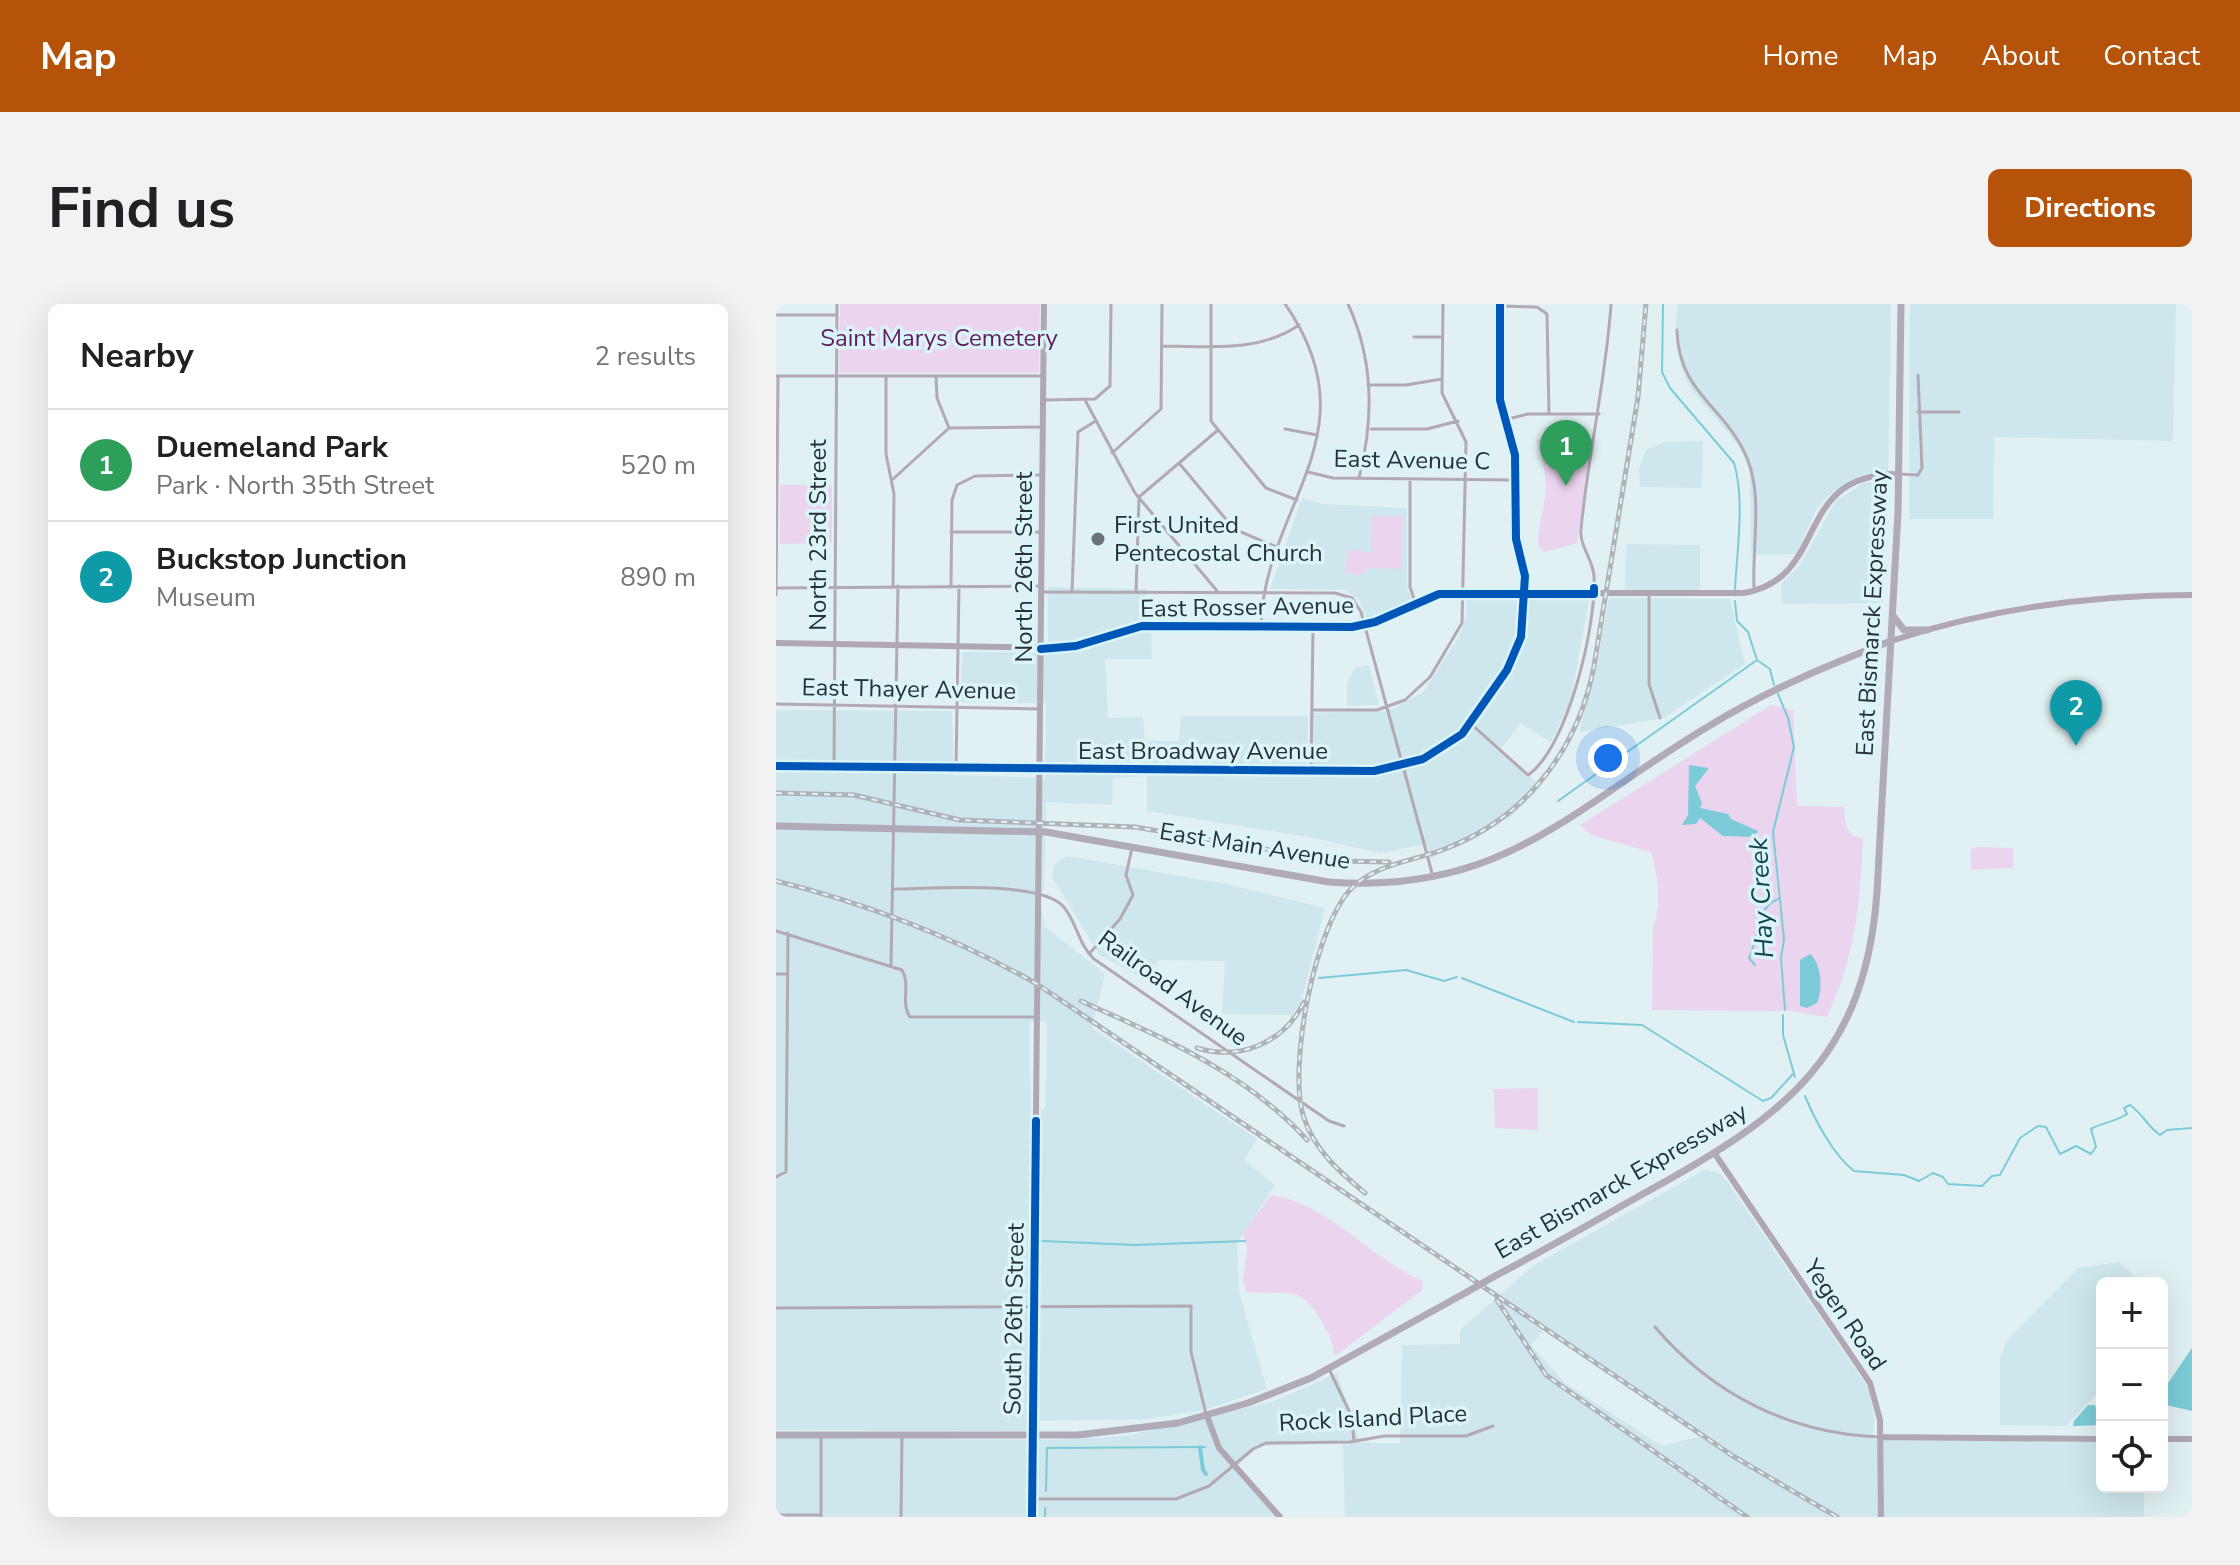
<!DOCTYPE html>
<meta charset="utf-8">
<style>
body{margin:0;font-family:"Nunito Sans",sans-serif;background:#f2f2f2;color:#202124}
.controls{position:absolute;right:24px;bottom:24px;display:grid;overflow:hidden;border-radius:12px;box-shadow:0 8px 32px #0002}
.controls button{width:72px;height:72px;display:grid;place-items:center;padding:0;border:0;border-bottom:2px solid #e0e0e0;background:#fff;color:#202124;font:40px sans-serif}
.you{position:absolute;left:832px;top:454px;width:28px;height:28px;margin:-20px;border:6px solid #fff;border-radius:50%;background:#1a73e8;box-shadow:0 0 0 12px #1a73e833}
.badge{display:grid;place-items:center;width:52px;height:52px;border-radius:50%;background:#b45309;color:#fff;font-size:26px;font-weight:700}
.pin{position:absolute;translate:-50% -66px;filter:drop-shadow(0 2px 4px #0008)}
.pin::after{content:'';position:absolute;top:42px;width:28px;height:24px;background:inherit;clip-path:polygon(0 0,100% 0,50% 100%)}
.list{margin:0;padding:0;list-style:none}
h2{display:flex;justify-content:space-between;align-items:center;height:104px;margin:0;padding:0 32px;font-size:34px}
h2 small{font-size:26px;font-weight:400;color:#757577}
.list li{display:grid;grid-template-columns:52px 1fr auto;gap:24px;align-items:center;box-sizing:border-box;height:112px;padding:0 32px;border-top:2px solid #e0e0e0}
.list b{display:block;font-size:30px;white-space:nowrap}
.list p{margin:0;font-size:26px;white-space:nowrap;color:#757577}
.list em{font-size:26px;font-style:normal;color:#757577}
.icon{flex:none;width:44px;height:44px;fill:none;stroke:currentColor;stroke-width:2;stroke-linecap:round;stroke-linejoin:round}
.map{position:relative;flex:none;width:1416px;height:1213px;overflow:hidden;border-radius:12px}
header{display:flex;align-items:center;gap:48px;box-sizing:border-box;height:112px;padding:0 40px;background:#b45309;color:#fff}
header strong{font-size:38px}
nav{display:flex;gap:44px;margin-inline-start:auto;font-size:28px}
.intro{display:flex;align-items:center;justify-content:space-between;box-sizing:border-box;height:192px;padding:0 48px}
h1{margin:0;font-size:56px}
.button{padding:20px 36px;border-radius:12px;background:#b45309;color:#fff;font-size:28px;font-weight:700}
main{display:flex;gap:48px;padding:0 48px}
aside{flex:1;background:#fff;border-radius:12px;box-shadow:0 8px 32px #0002}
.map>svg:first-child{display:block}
.built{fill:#cde7ec;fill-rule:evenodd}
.green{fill:#ead4ee}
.water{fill:#7bccd8}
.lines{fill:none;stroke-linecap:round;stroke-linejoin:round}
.stream{stroke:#7bccd8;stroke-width:2}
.canal{stroke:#7bccd8;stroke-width:4}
.street{stroke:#b3a9b4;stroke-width:3}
.secondary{stroke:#b0a7b3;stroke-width:6}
.primary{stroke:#b1aab7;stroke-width:7}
.rail-casing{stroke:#b1b2b8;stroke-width:5}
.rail{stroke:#daf5fa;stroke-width:2;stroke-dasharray:6;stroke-linecap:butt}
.primary-bridge{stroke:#b1aab7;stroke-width:7}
.cycleway-casing{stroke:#daf5fa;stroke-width:13}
.cycleway{stroke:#0057b8;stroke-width:8}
.poi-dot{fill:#697477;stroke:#daf5fa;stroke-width:3}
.labels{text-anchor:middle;stroke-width:7;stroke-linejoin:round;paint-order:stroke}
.park-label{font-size:24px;fill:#631c5e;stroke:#daf5fa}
.street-label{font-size:24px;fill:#283234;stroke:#daf5fa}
.poi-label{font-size:24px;fill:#283234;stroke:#daf5fa;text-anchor:start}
.water-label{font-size:26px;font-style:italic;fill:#14454d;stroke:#daf5fa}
</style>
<header>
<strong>Map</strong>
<nav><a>Home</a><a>Map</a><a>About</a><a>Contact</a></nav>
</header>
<div class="intro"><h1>Find us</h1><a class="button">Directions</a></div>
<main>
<aside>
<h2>Nearby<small>2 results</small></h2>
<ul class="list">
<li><span class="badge" style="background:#2e9e5b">1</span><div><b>Duemeland Park</b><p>Park · North 35th Street</p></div><em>520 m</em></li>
<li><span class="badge" style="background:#0f9aa8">2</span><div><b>Buckstop Junction</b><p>Museum</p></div><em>890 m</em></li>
</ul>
</aside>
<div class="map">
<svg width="1416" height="1213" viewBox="0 0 1416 1213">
<rect width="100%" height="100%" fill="#e1f0f3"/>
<!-- built -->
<path class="built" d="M902,0H1115L1112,167L1084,171L1053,191L1040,206L1020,250L975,251L974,167L963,142L914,84L905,63L899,30Z
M1134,0H1400L1397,137L1218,133L1217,215H1133Z
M927,137L926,184L864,183L863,165L870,146L888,138Z
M1112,176L1107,299L1007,300L1005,280L1024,261L1059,198L1087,179Z
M526,194L546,200L631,204V282L635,296L591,316L583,296L569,286L494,285Z
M850,240L924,241V286L849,287Z
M272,283L371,285L368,315L375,329L376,355H329L332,414L367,413L369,437H403L405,412H532L531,464L536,465L537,409L615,406L647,388L683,333L690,312V293L813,295L795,395L775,438L745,419L725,445L765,483L736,512L654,555L650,540L604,549L533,533L371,507V472L337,474L336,501L270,498L268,585L264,593L268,622L329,670L316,724L481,835L468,856L499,881L461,939L463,988L491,1085L425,1107L371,1115L260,1117L265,806L270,803L271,718H254L256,1127L0,1126V406L176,407L178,471L269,474L270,399L185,398L186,348L272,349Z
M833,294L954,295L969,360L888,414L803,428L821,360Z
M593,361L603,401L571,402V379L579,364Z
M291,552L450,580L549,604L525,698L516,711L446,710L449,657L383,656L367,675L323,650L276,573L278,561Z
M930,865L944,870L950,876L1093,1085L1098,1113L1097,1135L1326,1138V1183H1364L1368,1190V1213H569L567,1139L488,1142L476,1148L458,1165L500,1213H0V1134L278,1136L350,1132L496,1098L561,1069L584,1139H624L626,1041L684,1040V1026L758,961ZM767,1026L922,1132V1133L886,1142L790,1080L755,1041Z
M1343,958L1366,979H1326V1084L1290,1122L1224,1121V1054L1232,1035L1302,964Z"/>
<!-- green -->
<path class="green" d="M64,0H264L263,69H63Z
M815,134L801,239L769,248L763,243C760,225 767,212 769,193C772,172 766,156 760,136Z
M4,181H56V239L4,240Z
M596,212H627L626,265L594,264L584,271L569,269L572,246L595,248Z
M995,401L1017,406L1021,502L1068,503C1069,519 1069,532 1087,535C1084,602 1079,652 1051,713L1013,707L876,706L877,623C886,601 882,570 875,548L815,531L804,521Z
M1201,543L1237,544V564L1195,566V545Z
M762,784V826L719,824L718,785Z
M495,891C554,900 594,955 647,977L646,986L562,1050H557C558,1037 553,1031 547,1020C523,977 514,993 471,988L467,977L471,945L467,929Z"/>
<!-- water -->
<path class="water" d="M913,461L933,464L919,482L926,499L924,504L952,510L955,515L982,527L978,533L947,532L924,514L920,520L906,521L912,511Z
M1034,650C1046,660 1047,686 1041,699L1031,704L1024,702V656Z
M1416,1044V1107L1386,1100V1088Z
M1312,1101H1319L1326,1121L1297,1122L1298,1117Z"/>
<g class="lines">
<!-- stream -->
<path class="stream" d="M887,0L886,68L894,84L958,159C969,194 961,248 959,285
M959,297L961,317L972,328L981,356L994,365L998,381
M1002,390L1012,414L1018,443L997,528L1008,635L1005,654L1009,706
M782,497L981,356
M979,661L973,654C983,635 978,605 1002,595
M543,674L630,666L668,677L681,673
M686,674L798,718
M1007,711V731L1019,773
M802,718L866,721L987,797L995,794L1017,770
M1029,792C1038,814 1057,851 1078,867L1128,871L1143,877L1157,869L1167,873L1172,880L1206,882L1216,872L1224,871L1244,834L1262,822L1270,823L1284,850L1300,842L1315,850L1320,843L1315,825C1328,818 1339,818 1351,810L1348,804L1354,801C1367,810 1371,822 1384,831L1391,826L1416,824
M266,937L359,941L469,937
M270,1187L271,1144L429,1143
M269,1213V1204"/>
<!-- canal -->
<path class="canal" d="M424,1143L427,1166L430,1170"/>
<!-- street -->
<path class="street" d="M435,0V117L490,184L521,196
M572,0C598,56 598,115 583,174
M726,2L761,3L771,10L773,110
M0,11H60
M901,26C902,89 950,103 971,154C987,192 976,242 978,283
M638,33H666
M386,42C435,42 482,49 523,21
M0,72H267
M110,72V150L118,190L117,282
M160,72L161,94L173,124
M592,81H630L666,75
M269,96L319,95L334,82L335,0
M309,96L359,189L442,288
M1142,108H1183
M728,116L752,110H823
M509,125L541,131
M595,125H651L682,117
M336,149L385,105L386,0
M403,159L458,225L503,244
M532,168L557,174L739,176
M1123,170L1142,171L1146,164L1142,71
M634,175V283L639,298
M116,176L173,124L267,123
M363,193L442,126
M175,228H264
M175,282L176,196L181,181L199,172L266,171
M0,284L264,282
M265,288L559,289L576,294L585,308L656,569
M296,288L302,128L318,118
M360,288L363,193
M873,290V380L884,414
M0,291L2,72
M485,323C487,202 600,130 509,0
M537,323L535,467L614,465L661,448L699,416L740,348L749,314V272L740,235L739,151L724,96V0
M0,400L264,405
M537,406H601L629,396L654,373L686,319L690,138L666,89L667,0
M695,420L752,471C792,444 821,319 818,272C817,255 803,242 805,225C812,150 830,76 835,0
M58,463L61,0
M180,465L183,282
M117,585C155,585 261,576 287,602C301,618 302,640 318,655L553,817L568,822
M0,627L126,666C135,680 124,699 134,713H261
M313,650L344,615L357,591L350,571L356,544
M115,662L122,282
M0,670H12
M0,873L10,868L12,629
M0,1004L415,1002V1048L430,1110
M879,1023C937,1091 1015,1130 1105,1133
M553,1065L575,1111L578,1136
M257,1195H400L433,1182L477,1145L490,1139L574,1138L608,1132H690L717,1122
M0,1211H44
M45,1213V1131
M125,1213L126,1131"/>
<!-- secondary -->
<path class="secondary" d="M1115,337C1212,305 1314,291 1416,291
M0,339L289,344L366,322H583L648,294L668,289H968C1055,274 1015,169 1123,170
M0,462L535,467
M939,850L1094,1079L1104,1116L1105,1213
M431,1112L443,1144L504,1213
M1105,1133L1326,1135
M1386,1135H1416
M256,1213L268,0"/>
<!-- primary -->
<path class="primary" d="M1117,312L1128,326H1151
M0,522L270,528L553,578C728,591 797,503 933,422C990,387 1052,361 1115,337
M719,972C771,945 822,915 874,886C1008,812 1089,754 1101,588L1122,208L1125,0
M0,1131H302L402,1119L472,1099L535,1074L691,988"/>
<!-- rail casing -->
<g class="rail-casing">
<path id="rail" d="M0,489L78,491L184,516L359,523L559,557L613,558
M0,577C92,600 178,633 261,680L957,1152L1061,1213
M305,697C387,734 469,768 531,836
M421,744C464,757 508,739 528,698
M589,889C564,868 539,847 528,814C511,766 539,618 577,583C601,560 637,557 666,546C748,516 802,447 818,362L862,93L870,0
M721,996L770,1071L971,1213"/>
</g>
<!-- rail -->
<use href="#rail" class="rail"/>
<!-- primary-bridge -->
<path class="primary-bridge" d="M691,988L719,972"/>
<!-- cycleway casing -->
<g class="cycleway-casing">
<path id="cycleway" d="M265,345L300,342L366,322L576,323L599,318L663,290H818V284
M0,462L598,467L647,455L686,430L731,366L745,333L749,272L740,235L739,151L724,96V0
M256,1213L260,817"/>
</g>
<!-- cycleway -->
<use href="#cycleway" class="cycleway"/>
</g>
<!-- markers -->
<circle class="poi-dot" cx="322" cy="235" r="8"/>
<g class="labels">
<!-- park labels -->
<g class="park-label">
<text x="163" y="42">Saint Marys Cemetery</text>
</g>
<!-- street labels -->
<g class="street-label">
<text transform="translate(636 156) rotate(1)" y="8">East Avenue C</text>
<text transform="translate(42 231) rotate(-90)" y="8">North 23rd Street</text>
<text transform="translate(248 263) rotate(-90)" y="8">North 26th Street</text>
<text transform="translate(471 303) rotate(-1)" y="8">East Rosser Avenue</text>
<text transform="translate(1096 309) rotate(-87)" y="8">East Bismarck Expressway</text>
<text transform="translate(133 385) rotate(1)" y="8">East Thayer Avenue</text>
<text x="427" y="455">East Broadway Avenue</text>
<text transform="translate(479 542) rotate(9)" y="8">East Main Avenue</text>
<text transform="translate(397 684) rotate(36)" y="8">Railroad Avenue</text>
<text transform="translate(845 877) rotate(-30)" y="8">East Bismarck Expressway</text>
<text transform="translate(1069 1011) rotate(56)" y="8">Yegen Road</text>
<text transform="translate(238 1015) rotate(-89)" y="8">South 26th Street</text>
<text transform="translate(597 1114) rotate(-3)" y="8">Rock Island Place</text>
</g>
<!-- poi labels -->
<g class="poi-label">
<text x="338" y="229">First United<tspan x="338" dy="28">Pentecostal Church</tspan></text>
</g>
<!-- water labels -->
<g class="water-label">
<text transform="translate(985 594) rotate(-93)" y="9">Hay Creek</text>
</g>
</g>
</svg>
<div class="controls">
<button>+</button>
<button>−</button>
<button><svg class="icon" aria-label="locate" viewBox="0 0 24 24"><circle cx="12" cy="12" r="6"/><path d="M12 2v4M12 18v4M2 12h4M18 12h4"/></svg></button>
</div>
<div class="you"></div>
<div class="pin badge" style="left:790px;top:182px;background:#2e9e5b">1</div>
<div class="pin badge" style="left:1300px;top:442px;background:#0f9aa8">2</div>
</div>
</main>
